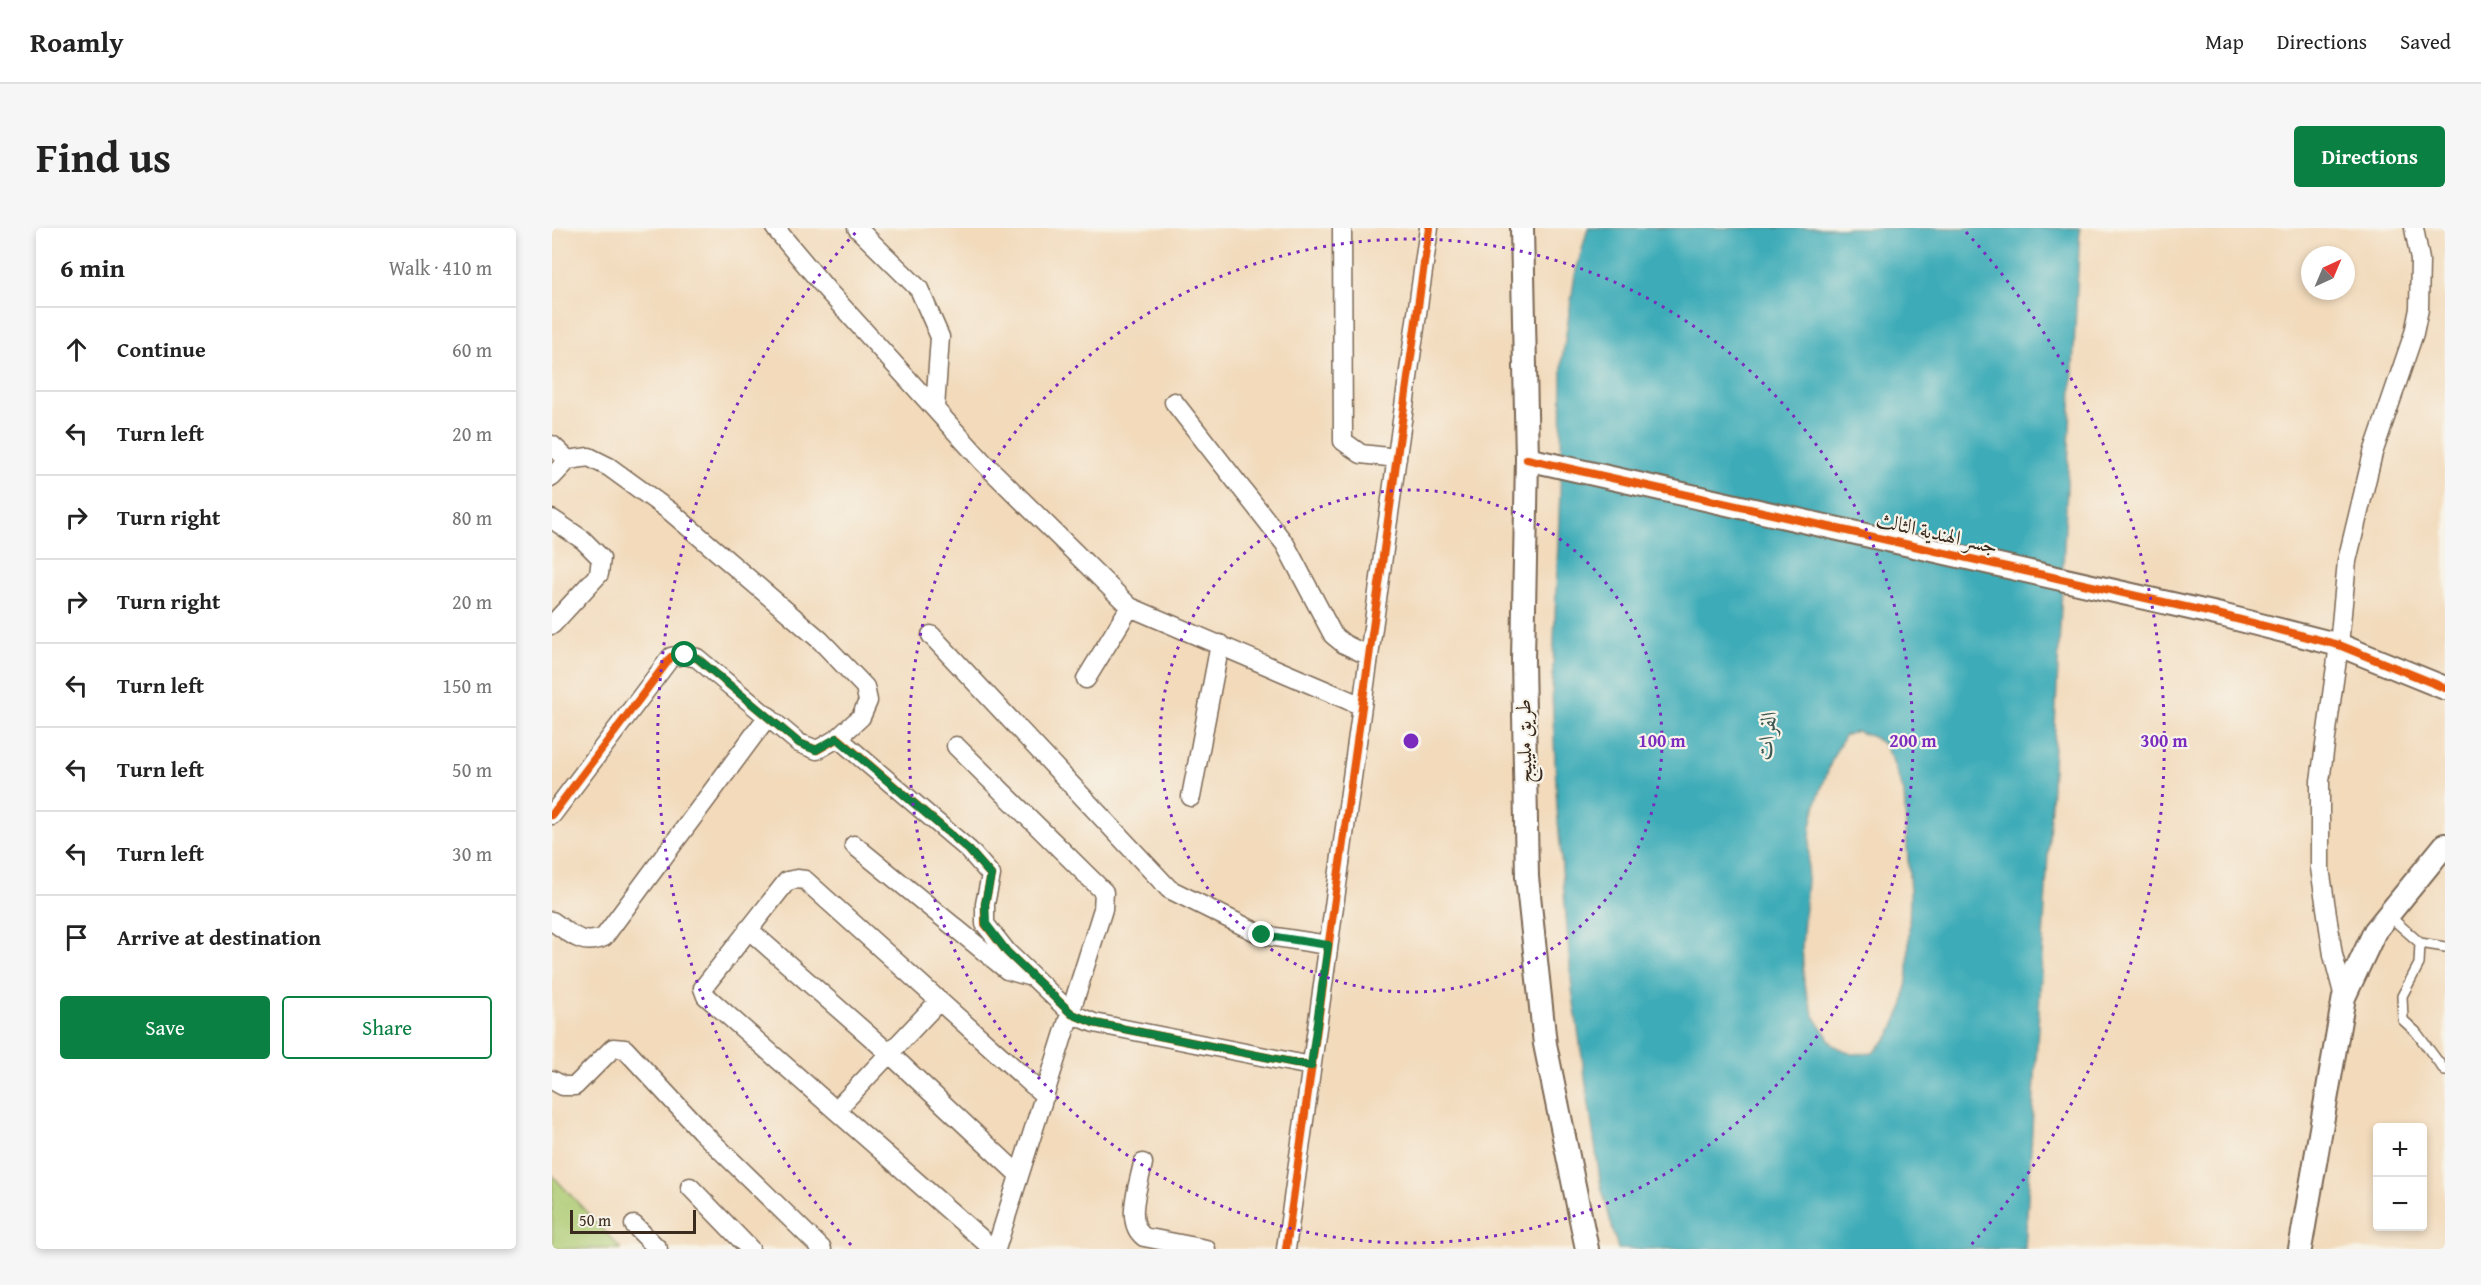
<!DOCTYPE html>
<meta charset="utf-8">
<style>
body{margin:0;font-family:"Gentium Book Plus",Amiri,serif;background:#f6f6f6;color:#222}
.controls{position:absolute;right:18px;bottom:18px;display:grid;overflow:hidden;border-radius:6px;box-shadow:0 3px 9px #0003}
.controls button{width:54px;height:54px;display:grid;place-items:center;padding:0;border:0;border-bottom:2px solid #e0e0e0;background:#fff;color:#222;font:30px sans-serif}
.compass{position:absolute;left:1749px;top:18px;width:54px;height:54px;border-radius:50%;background:#fff;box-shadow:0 3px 9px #0003;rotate:44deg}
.scale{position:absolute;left:18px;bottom:15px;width:126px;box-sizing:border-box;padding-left:6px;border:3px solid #3b2a1e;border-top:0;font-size:16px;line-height:21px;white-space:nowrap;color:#3b2a1e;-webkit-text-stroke:4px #f7f3e8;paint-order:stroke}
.stop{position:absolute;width:18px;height:18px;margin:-14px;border:4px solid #0b8043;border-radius:50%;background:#fff}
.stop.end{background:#0b8043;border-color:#fff;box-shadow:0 2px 6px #0008}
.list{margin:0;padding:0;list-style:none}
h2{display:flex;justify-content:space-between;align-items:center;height:78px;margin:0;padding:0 24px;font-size:26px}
h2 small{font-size:20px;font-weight:400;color:#767676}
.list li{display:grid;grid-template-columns:39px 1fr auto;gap:18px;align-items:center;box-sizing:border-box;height:84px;padding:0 24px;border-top:2px solid #e0e0e0}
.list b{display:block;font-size:22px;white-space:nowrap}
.list em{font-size:20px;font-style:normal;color:#767676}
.actions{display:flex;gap:12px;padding:18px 24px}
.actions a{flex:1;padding:14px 0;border:2px solid #0b8043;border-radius:6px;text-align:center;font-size:21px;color:#0b8043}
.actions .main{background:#0b8043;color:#fff}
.icon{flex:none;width:33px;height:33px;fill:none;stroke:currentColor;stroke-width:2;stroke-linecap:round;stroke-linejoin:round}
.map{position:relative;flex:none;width:1893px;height:1021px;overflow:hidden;border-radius:6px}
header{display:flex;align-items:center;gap:36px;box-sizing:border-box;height:84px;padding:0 30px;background:#fff;border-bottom:2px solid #e0e0e0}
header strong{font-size:28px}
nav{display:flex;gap:33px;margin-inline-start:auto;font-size:21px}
.intro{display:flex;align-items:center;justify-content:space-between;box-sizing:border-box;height:144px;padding:0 36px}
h1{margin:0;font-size:42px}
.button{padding:15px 27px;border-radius:6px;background:#0b8043;color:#fff;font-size:21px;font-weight:700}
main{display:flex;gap:36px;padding:0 36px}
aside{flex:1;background:#fff;border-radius:6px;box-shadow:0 3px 9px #0003}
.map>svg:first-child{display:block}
.green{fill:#adcb73;stroke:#747a48;stroke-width:1.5}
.water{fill:#3cacb8;stroke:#3c6b6b;stroke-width:1.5;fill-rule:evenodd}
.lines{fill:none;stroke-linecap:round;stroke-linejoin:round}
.service-casing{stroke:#7b6855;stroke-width:12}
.minor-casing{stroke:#7b6855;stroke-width:21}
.tertiary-casing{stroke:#7b6855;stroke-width:26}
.service{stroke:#fff;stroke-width:9}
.minor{stroke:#fff;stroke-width:18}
.tertiary{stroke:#fff;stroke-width:22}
.cycleway-casing{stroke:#f7f3e8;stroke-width:11}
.cycleway{stroke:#e8590c;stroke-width:8}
.route{stroke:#0b8043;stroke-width:8}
.ring{fill:none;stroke:#7b2cbf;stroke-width:3;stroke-dasharray:3 6}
.labels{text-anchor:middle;stroke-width:4.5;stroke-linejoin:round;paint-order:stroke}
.street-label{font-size:21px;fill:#3b2a1e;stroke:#f7f3e8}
.water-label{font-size:22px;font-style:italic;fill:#3b5854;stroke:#f7f3e8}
.centre{fill:#7b2cbf;stroke:#f7f3e8;stroke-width:3}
.ring-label{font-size:18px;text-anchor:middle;font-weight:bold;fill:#7b2cbf;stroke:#f7f3e8;stroke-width:4.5;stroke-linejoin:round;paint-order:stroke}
</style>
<header>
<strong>Roamly</strong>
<nav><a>Map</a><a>Directions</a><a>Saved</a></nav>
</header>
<div class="intro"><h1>Find us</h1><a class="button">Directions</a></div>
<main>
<aside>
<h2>6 min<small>Walk · 410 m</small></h2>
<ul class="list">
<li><svg class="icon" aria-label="ahead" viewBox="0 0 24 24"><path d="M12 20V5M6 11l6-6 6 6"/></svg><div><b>Continue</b></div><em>60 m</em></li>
<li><svg class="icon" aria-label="left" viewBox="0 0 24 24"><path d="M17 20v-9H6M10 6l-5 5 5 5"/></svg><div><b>Turn left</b></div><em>20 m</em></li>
<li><svg class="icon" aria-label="right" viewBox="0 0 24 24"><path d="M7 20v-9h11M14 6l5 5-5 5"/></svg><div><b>Turn right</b></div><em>80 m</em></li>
<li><svg class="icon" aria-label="right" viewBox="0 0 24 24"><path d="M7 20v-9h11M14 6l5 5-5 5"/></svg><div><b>Turn right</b></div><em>20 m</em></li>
<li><svg class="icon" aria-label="left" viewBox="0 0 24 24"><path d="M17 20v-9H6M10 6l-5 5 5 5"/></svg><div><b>Turn left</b></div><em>150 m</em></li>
<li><svg class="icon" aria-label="left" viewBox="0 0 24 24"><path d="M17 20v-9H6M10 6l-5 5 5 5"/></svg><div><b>Turn left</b></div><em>50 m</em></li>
<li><svg class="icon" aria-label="left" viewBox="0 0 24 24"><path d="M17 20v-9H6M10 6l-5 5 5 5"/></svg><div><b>Turn left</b></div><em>30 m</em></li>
<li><svg class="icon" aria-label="arrive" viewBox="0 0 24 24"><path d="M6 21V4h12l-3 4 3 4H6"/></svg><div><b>Arrive at destination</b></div></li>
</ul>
<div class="actions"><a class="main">Save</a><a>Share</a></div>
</aside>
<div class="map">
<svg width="1893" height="1021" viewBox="0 0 1893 1021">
<rect width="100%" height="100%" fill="#f7f3e8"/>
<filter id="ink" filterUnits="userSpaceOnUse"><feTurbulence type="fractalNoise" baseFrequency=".0167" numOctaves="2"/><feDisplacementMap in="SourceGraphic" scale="12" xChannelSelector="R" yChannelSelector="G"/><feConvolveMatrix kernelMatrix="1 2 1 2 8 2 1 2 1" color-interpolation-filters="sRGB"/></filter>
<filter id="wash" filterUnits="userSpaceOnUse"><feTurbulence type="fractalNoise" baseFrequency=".008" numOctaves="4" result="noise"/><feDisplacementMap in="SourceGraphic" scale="24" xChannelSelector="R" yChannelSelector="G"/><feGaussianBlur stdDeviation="1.35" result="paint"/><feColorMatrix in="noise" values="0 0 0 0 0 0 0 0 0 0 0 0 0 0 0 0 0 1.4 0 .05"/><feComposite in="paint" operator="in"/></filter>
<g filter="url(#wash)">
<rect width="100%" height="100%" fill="#f2dabb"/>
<!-- green -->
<path class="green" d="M0,947L69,1021H0Z"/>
<!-- water -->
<path class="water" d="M1036,0H1528L1500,558L1473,1021H1066L1049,958L1020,761L1005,580L1000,464L1009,239L1010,132L1023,47ZM1304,503L1321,509L1331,516L1339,529L1352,565L1358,665L1356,744L1352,776L1338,807L1321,825L1300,826L1281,817L1262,788L1252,756L1250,718L1259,598L1264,575L1281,529L1292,508Z"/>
</g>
<g filter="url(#ink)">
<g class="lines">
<!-- service casing -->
<g class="service-casing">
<path id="service" d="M1836,687L1868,715L1867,736L1850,768L1851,792L1864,804L1893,843
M1868,715L1893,719"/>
</g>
<!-- minor casing -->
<g class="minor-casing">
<path id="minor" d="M223,0L275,62L431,234L578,379L810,478
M305,0L367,61L388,109L383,180
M790,0L791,213L809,226L845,230
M622,174L733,316L781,407L792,416L817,428
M0,217L16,232
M0,249L16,232L37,229L57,239L119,284L268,412L313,459L316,473L309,489L286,510
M0,291L31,312L49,330L47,346L0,397
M379,407L617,661L710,707L776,717
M534,451L578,379
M404,518L552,664L551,681L444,1021
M639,569L668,416
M0,587L119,429L133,427L145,430L247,515L265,522L286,510L417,622L439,647L433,676V696L455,724L520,786L542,795L759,838
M302,617L455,742L476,748
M0,693C19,706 30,719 52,709L216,488
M196,701L338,826L467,947
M1792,769L1781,727L1768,640V553L1787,417L1795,333L1821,225L1862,105L1867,81L1868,32L1862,0
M0,852L11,858H23L61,820L73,821L149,903L270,1021
M284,882L387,773
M591,935C587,957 572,994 592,1009L654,1021
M138,959L198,1021
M82,997L106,1021
M441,1021L154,768L151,760L235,653L245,651L253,652L493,868
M734,1021L877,0"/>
</g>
<!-- tertiary casing -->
<g class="tertiary-casing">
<path id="tertiary" d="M970,0L975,231L971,431L975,649L993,816L1035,1021
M975,231L1669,387L1787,417L1893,460
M1748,1021L1792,769L1823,703L1893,617"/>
</g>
<!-- service -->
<use href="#service" class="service"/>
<!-- minor -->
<use href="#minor" class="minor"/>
<!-- tertiary -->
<use href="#tertiary" class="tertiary"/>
<!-- cycleway casing -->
<g class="cycleway-casing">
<path id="cycleway" d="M975,231L1669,387L1787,417L1893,460
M0,587L119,429L133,427L145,430L247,515L265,522L286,510L417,622L439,647L433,676V696L455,724L520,786L542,795L759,838
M734,1021L877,0"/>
</g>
<!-- cycleway -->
<use href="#cycleway" class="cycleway"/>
</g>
</g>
<g class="lines" filter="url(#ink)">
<!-- route -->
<path class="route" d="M133,427L145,430L247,515L264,522L285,510L417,622L439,647L433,676L434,696L455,724L520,786L542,795L759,838L776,717L710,707"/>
</g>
<!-- distance rings -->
<g class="ring">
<circle cx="859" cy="513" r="251"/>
<circle cx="859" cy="513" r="502"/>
<path d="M299 1017A753 753 0 0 1 304 4M1414 4A753 753 0 0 1 1419 1017"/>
</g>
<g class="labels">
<!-- street labels -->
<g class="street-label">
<text transform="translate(1385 305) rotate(13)" y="7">جسر الهندية الثالث</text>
<text transform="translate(972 513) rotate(-91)" y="7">طريق مليبيج</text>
</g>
<!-- water labels -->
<g class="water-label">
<text transform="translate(1214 507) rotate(-84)" y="8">الفرات</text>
</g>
</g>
<circle cx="859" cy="513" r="9" class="centre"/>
<g class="ring-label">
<text x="1110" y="519">100 m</text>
<text x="1361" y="519">200 m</text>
<text x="1612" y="519">300 m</text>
</g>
</svg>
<div class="controls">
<button>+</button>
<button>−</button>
</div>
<svg class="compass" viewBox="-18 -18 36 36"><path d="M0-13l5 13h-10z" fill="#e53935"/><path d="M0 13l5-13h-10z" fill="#767676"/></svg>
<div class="scale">50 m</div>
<div class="stop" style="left:133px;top:427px"></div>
<div class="stop end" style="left:710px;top:707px"></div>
</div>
</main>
